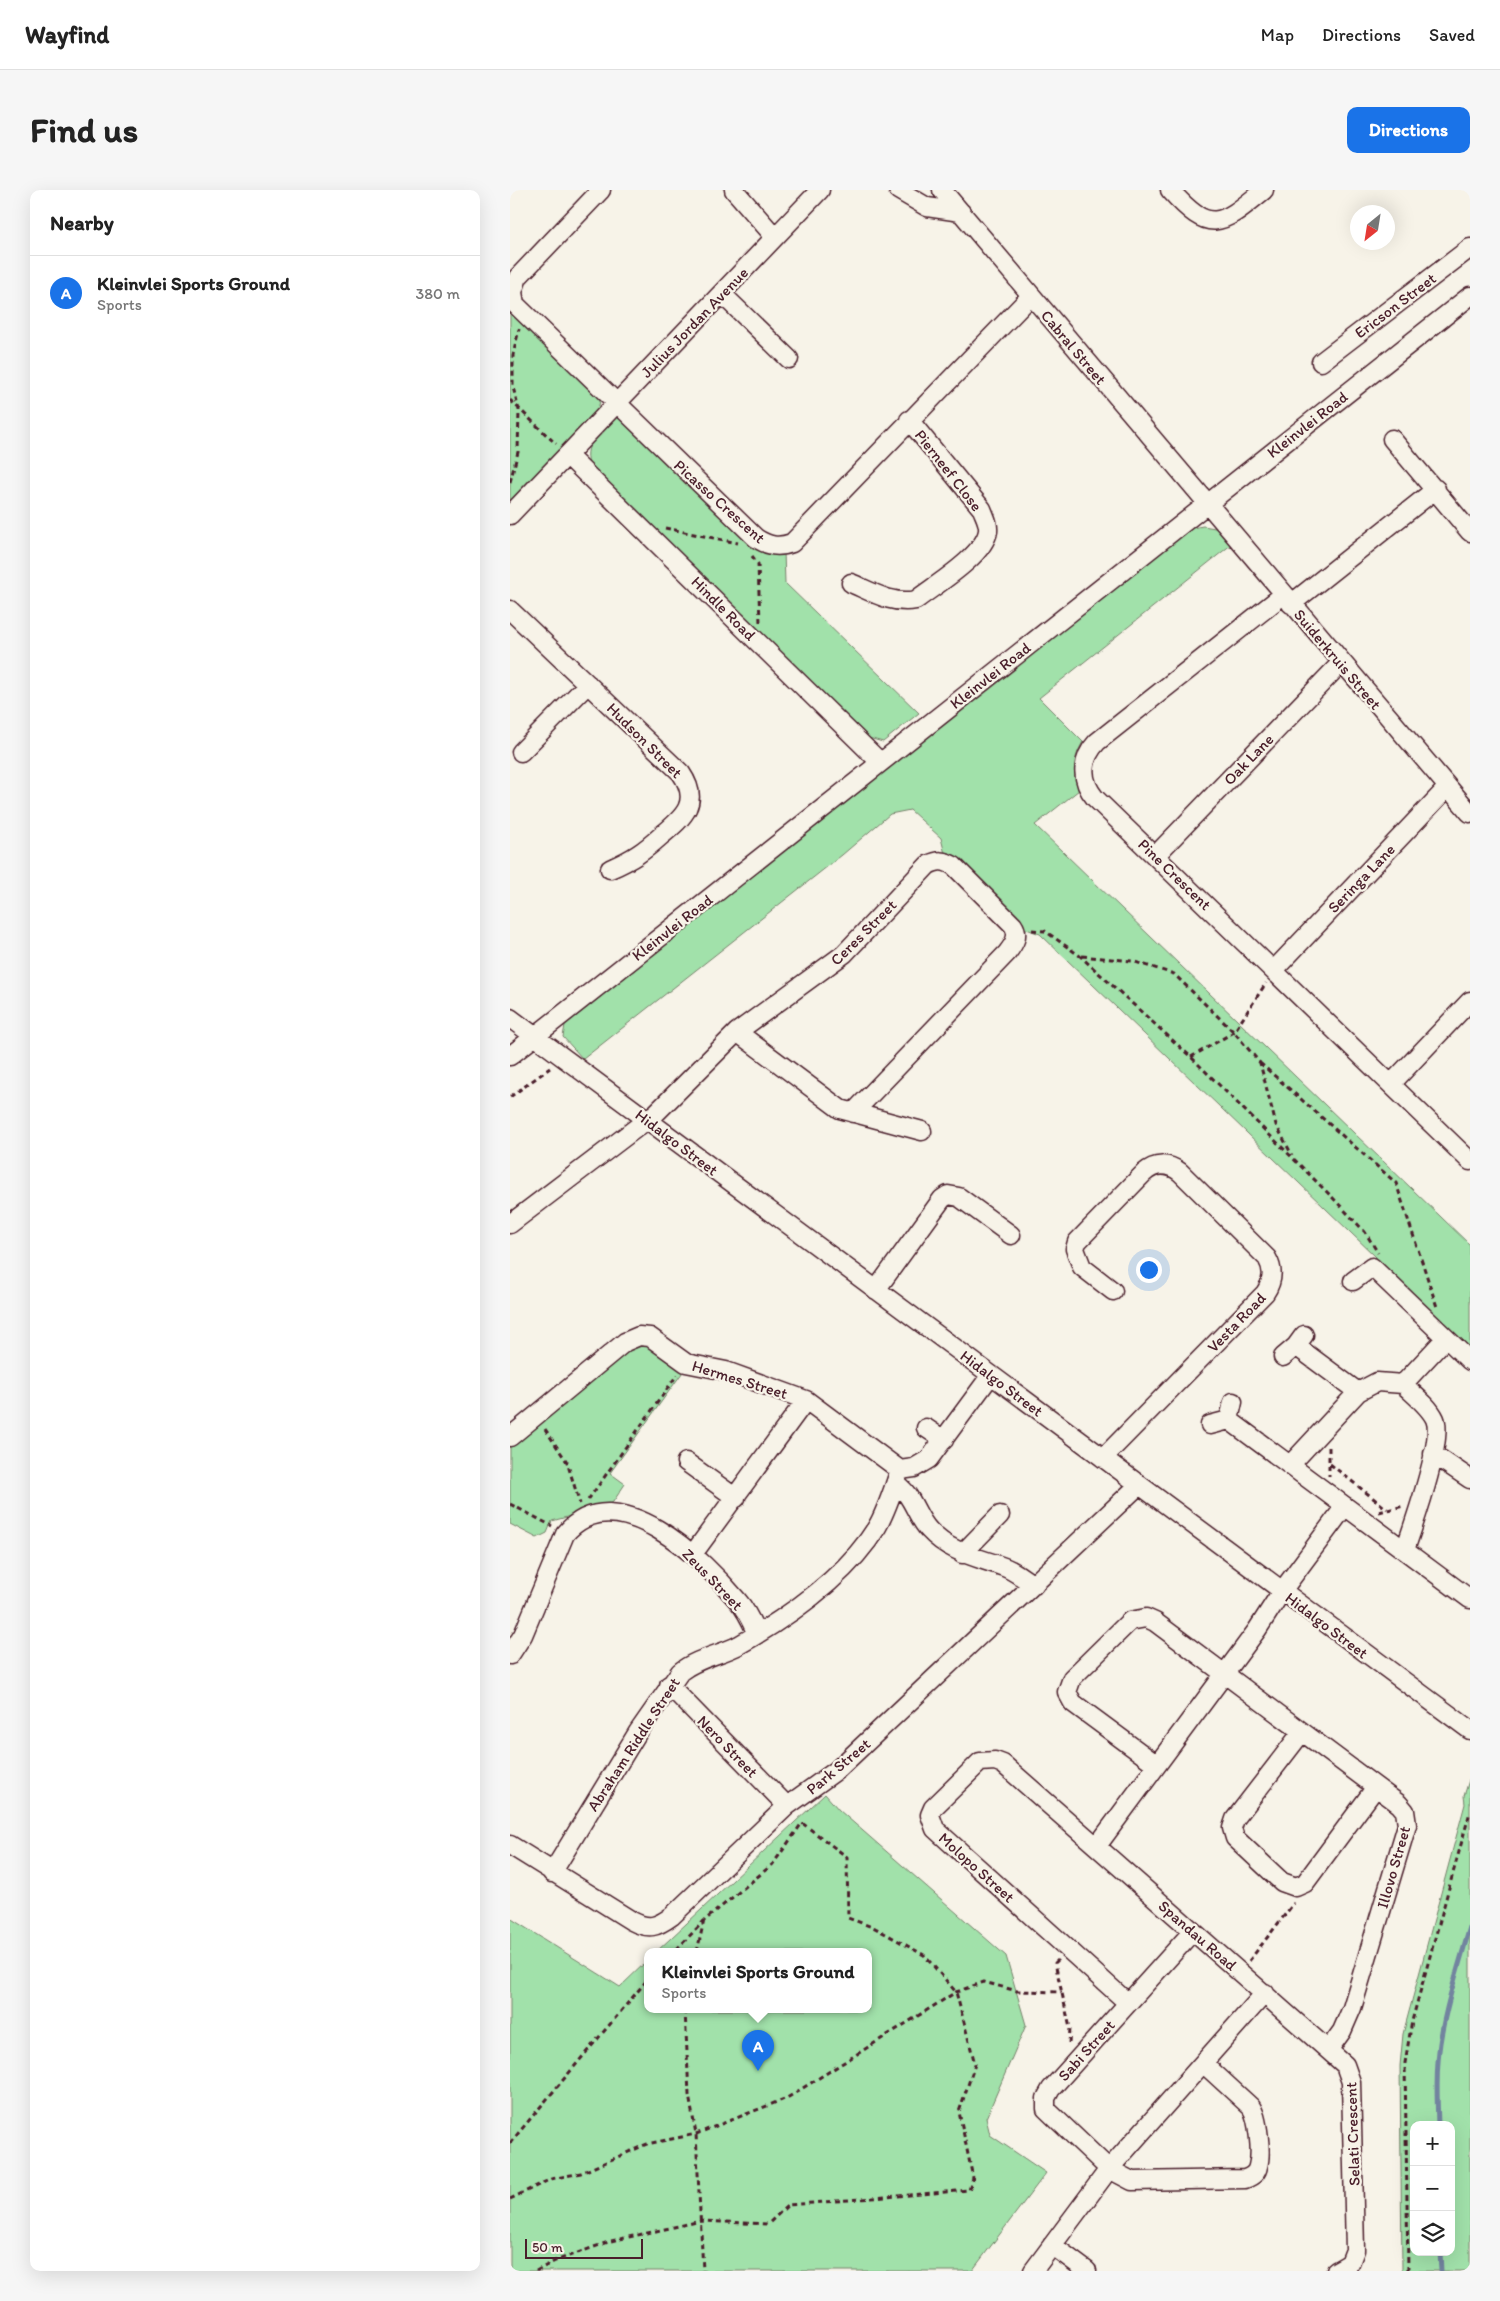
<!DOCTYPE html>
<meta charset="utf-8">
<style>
body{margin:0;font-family:Itim,sans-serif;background:#f6f6f6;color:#222}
.controls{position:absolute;right:15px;bottom:15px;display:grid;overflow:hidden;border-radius:10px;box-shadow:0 5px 20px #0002}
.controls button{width:45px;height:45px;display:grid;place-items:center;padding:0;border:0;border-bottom:1px solid #e0e0e0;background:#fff;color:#222;font:25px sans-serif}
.compass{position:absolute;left:840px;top:15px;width:45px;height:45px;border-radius:50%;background:#fff;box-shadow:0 5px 20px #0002;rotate:210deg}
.scale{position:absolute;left:15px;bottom:12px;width:118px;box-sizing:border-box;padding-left:5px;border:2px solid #4a1f2b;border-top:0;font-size:14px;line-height:18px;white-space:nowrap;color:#4a1f2b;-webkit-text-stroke:4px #f7f3e8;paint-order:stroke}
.you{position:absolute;left:638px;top:1079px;width:18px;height:18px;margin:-12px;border:4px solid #fff;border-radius:50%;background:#1a73e8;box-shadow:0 0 0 8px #1a73e833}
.badge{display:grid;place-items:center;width:32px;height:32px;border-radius:50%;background:#1a73e8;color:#fff;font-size:16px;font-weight:700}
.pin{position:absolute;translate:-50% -41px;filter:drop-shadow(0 1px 2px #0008)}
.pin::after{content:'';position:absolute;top:26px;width:18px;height:15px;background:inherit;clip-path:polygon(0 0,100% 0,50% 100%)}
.popup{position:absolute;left:134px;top:1758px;width:228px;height:65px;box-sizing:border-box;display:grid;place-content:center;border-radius:10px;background:#fff;filter:drop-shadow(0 1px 4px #0005);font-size:16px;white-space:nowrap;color:#767676}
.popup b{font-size:19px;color:#222}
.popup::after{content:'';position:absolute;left:50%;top:100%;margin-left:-10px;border:10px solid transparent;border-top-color:#fff}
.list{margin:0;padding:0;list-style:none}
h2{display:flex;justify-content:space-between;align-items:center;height:65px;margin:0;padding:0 20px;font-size:21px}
h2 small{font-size:16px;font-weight:400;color:#767676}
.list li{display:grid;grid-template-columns:32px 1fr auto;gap:15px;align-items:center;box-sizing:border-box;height:75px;padding:0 20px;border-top:1px solid #e0e0e0}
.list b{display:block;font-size:19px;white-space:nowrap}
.list p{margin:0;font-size:16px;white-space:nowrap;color:#767676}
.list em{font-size:16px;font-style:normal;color:#767676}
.icon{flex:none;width:28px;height:28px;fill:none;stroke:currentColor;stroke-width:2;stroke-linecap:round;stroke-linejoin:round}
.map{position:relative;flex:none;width:960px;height:2081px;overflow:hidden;border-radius:10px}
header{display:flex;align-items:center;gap:30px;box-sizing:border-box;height:70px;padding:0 25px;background:#fff;border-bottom:1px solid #e0e0e0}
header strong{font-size:24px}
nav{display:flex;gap:28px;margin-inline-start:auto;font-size:18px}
.intro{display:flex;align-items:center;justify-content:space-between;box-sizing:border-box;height:120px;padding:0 30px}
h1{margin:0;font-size:35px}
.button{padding:12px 22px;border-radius:10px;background:#1a73e8;color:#fff;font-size:18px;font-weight:700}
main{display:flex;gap:30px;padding:0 30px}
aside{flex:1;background:#fff;border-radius:10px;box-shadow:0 5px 20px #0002}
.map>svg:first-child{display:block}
.green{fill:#a1e1aa;stroke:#76806a;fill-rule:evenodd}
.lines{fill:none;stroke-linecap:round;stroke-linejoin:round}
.stream{stroke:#72849f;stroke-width:5}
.minor-casing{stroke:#4a1f2b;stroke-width:21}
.path{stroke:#4a1f2b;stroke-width:3;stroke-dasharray:5 4;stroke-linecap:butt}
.minor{stroke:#f7f3e8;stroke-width:18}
.labels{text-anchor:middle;stroke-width:4.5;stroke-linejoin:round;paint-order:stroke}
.street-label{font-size:16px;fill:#4a1f2b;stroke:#f7f3e8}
</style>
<header>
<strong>Wayfind</strong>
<nav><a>Map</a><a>Directions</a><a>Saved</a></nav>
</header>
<div class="intro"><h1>Find us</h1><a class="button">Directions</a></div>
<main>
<aside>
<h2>Nearby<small></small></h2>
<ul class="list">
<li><span class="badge">A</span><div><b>Kleinvlei Sports Ground</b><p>Sports</p></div><em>380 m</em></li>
</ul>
</aside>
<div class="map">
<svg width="960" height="2081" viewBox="0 0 960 2081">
<rect width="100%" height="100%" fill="#f7f3e8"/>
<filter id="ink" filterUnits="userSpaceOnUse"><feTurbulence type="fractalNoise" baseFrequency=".02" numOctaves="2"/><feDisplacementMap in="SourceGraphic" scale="10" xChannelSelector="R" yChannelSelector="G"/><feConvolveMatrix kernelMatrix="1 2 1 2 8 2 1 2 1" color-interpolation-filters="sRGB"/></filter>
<g filter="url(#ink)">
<!-- green -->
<path class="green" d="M0,115L91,207L88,219L0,313Z
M104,227H111L274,362L275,393L409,523L373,552L355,547L81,279C70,254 89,244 104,227Z
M693,336L705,338L722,354L529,508L573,552C563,568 562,583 569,600L525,635L960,1055V1165L865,1072L866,1067L530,744L511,737L435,664L431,648L400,620L380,624L332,665L73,869L53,847L55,835L682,338Z
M127,1155H138L175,1179L100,1283L115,1294L103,1312L94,1317L42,1331L37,1343L27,1348L0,1334V1254Z
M960,1587V2081H892L890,1876L893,1844L955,1614L954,1606ZM904,1935H941V2062H904Z
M315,1604L329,1620L496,1766L516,1835L476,1928L480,1945L536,1983L462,2081H0V1728L110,1797L138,1770V1820H358V1762H146Z"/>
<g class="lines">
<!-- stream -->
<path class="stream" d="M928,1935C927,1907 926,1881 930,1853C936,1814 949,1775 960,1737
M930,2062L931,2081"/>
<!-- minor casing -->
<g class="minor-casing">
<path id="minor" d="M91,0L8,87L3,102L5,114L246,348C258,356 268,358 282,353L521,106
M224,0L265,47
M388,0L417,17L451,22
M432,0L960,623
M660,0C701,46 711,35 754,0
M212,104L279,169
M811,172L960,58
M882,249L960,342
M57,265L370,572
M0,325L310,0
M341,393C362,402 383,415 406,410C425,395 474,366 478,341C479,333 475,327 472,319L399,230
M773,405L587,552C571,569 570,590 585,608L960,971
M781,414L926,299
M0,420L171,583C191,612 174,627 152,645C133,662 123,669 100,679
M11,562L78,494
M646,665L831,473
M764,780L938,597
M0,828L960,1540
M227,842L330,919L412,941
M0,866L960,106
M881,894L960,811
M0,1034L146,923L227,842L334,764L418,675C428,670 434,670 444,676L503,735C510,745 504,754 497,763L343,923
M843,1091L862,1077L960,1171
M366,1100L432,1009L438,1005L449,1007L501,1045
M786,1156L848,1202
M773,1167L786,1156L794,1145
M893,1194L936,1148
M719,1230L960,1409
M700,1235L719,1230L723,1212
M416,1238L434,1250
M0,1247L115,1152L129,1146L140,1147L176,1173L216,1181L296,1210L390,1280
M923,1264L960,1289
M593,1268L755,1103C763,1091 764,1080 757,1068L670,982C658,973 645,973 634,983L567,1052L565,1059L572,1077L603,1101
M176,1272L226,1308
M780,1275L848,1202L867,1192L893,1194C903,1204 919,1216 925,1229C934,1250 903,1336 895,1360
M390,1280L404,1278L419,1269L481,1185
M385,1294C402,1302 406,1327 419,1340C440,1363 467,1367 494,1377C505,1381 514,1389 524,1395
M183,1364L296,1210
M452,1364L490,1325
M0,1465L13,1445L55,1344C106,1283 195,1371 228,1411C237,1421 242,1433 247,1444
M159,1495L277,1616
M792,1542L725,1629L722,1638L725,1648L772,1692L786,1697L795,1693L866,1597
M647,1575L563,1513L557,1502L562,1488L620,1431L636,1428L645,1432L889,1614L895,1621L897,1635L842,1818L832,1841L819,1859
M0,1655L122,1731C139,1740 147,1737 162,1726L277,1616L327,1580L629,1295
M587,1656L747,1440L772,1401L835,1316
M42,1683L128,1542L170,1482C187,1468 210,1465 229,1455C278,1427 337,1386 367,1337C377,1320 383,1299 390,1280
M683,1741L541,1899L536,1908V1919L599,1979L622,1991L735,1989C741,1987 747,1983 748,1976C752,1963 748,1927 741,1917L693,1873
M618,1813L425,1639L420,1625L423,1618L470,1572L485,1571L493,1574L835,1875L841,1892L845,2060L840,2073L826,2081
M542,2055L577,2081
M523,2081L599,1979L755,1803"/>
</g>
<!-- path -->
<path class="path" d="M0,210L46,254
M0,292L8,262L9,220L3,197V165L9,139
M155,338L228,353
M242,366L248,374L250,433
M522,740L535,741L570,766L681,867L823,1008L855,1042L868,1063
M572,766L622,771L664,784L724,842L750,873L766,935L782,965
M681,867L724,842L756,793
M750,873L886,993L927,1117
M0,907L40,878
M35,1239L57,1272L70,1314
M819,1257V1286
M820,1274L877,1319
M78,1310L167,1185
M0,1314L42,1336
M869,1322L894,1316
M187,1762L194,1730
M548,1770L545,1773L560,1838L559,1854
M739,1771L784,1713
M175,1820L179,1905L186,1944L193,2081
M0,1953L138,1789
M0,2009L41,1989L71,1983L137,1954L186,1944L277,1908L446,1802L474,1792L507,1801L552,1802
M26,2081L45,2071L101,2051L191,2031L258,2034L278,2015L459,2000L463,1988L449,1922L465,1874L446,1802L414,1765L365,1738L338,1728L337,1667L292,1633L263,1674L195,1730L164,1762
M898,2081L895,1873L902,1831L960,1622"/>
<!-- minor -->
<use href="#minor" class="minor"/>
</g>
</g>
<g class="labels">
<!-- street labels -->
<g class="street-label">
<text transform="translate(885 115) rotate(-37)" y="6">Ericson Street</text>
<text transform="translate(184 132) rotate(-46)" y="6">Julius Jordan Avenue</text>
<text transform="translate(564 157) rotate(50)" y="6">Cabral Street</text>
<text transform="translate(797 234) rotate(-38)" y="6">Kleinvlei Road</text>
<text transform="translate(439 280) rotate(52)" y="6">Pierneef Close</text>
<text transform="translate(210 311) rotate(42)" y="6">Picasso Crescent</text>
<text transform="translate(214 418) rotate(45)" y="6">Hindle Road</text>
<text transform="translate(828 469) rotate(50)" y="6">Suiderkruis Street</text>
<text transform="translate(480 485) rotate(-38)" y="6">Kleinvlei Road</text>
<text transform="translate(135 550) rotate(45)" y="6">Hudson Street</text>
<text transform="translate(738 569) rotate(-46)" y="6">Oak Lane</text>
<text transform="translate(665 684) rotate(44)" y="6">Pine Crescent</text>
<text transform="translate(851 688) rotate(-46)" y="6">Seringa Lane</text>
<text transform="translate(162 737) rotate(-38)" y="6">Kleinvlei Road</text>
<text transform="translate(353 742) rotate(-45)" y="6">Ceres Street</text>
<text transform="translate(167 952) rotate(37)" y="6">Hidalgo Street</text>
<text transform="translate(726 1132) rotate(-46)" y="6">Vesta Road</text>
<text transform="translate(230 1189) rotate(17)" y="6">Hermes Street</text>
<text transform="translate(492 1193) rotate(37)" y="6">Hidalgo Street</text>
<text transform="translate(203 1389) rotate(46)" y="6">Zeus Street</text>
<text transform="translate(817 1435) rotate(37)" y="6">Hidalgo Street</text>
<text transform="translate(123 1554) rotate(-57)" y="6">Abraham Riddle Street</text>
<text transform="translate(218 1556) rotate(46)" y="6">Nero Street</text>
<text transform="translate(328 1576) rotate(-40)" y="6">Park Street</text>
<text transform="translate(467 1677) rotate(42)" y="6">Molopo Street</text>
<text transform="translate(883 1677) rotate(-74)" y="6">Illovo Street</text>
<text transform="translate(688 1745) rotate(41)" y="6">Spandau Road</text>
<text transform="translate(576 1860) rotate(-48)" y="6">Sabi Street</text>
<text transform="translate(842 1944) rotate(-92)" y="6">Selati Crescent</text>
</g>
</g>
</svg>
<div class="controls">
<button>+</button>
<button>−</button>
<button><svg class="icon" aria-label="layers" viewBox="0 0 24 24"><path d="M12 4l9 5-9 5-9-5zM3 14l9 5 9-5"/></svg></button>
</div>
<svg class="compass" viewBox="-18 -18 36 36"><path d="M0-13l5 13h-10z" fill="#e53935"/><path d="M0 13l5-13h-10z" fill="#767676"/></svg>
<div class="scale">50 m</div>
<div class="you"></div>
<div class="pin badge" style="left:248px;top:1881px">A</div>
<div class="popup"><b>Kleinvlei Sports Ground</b>Sports</div>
</div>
</main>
